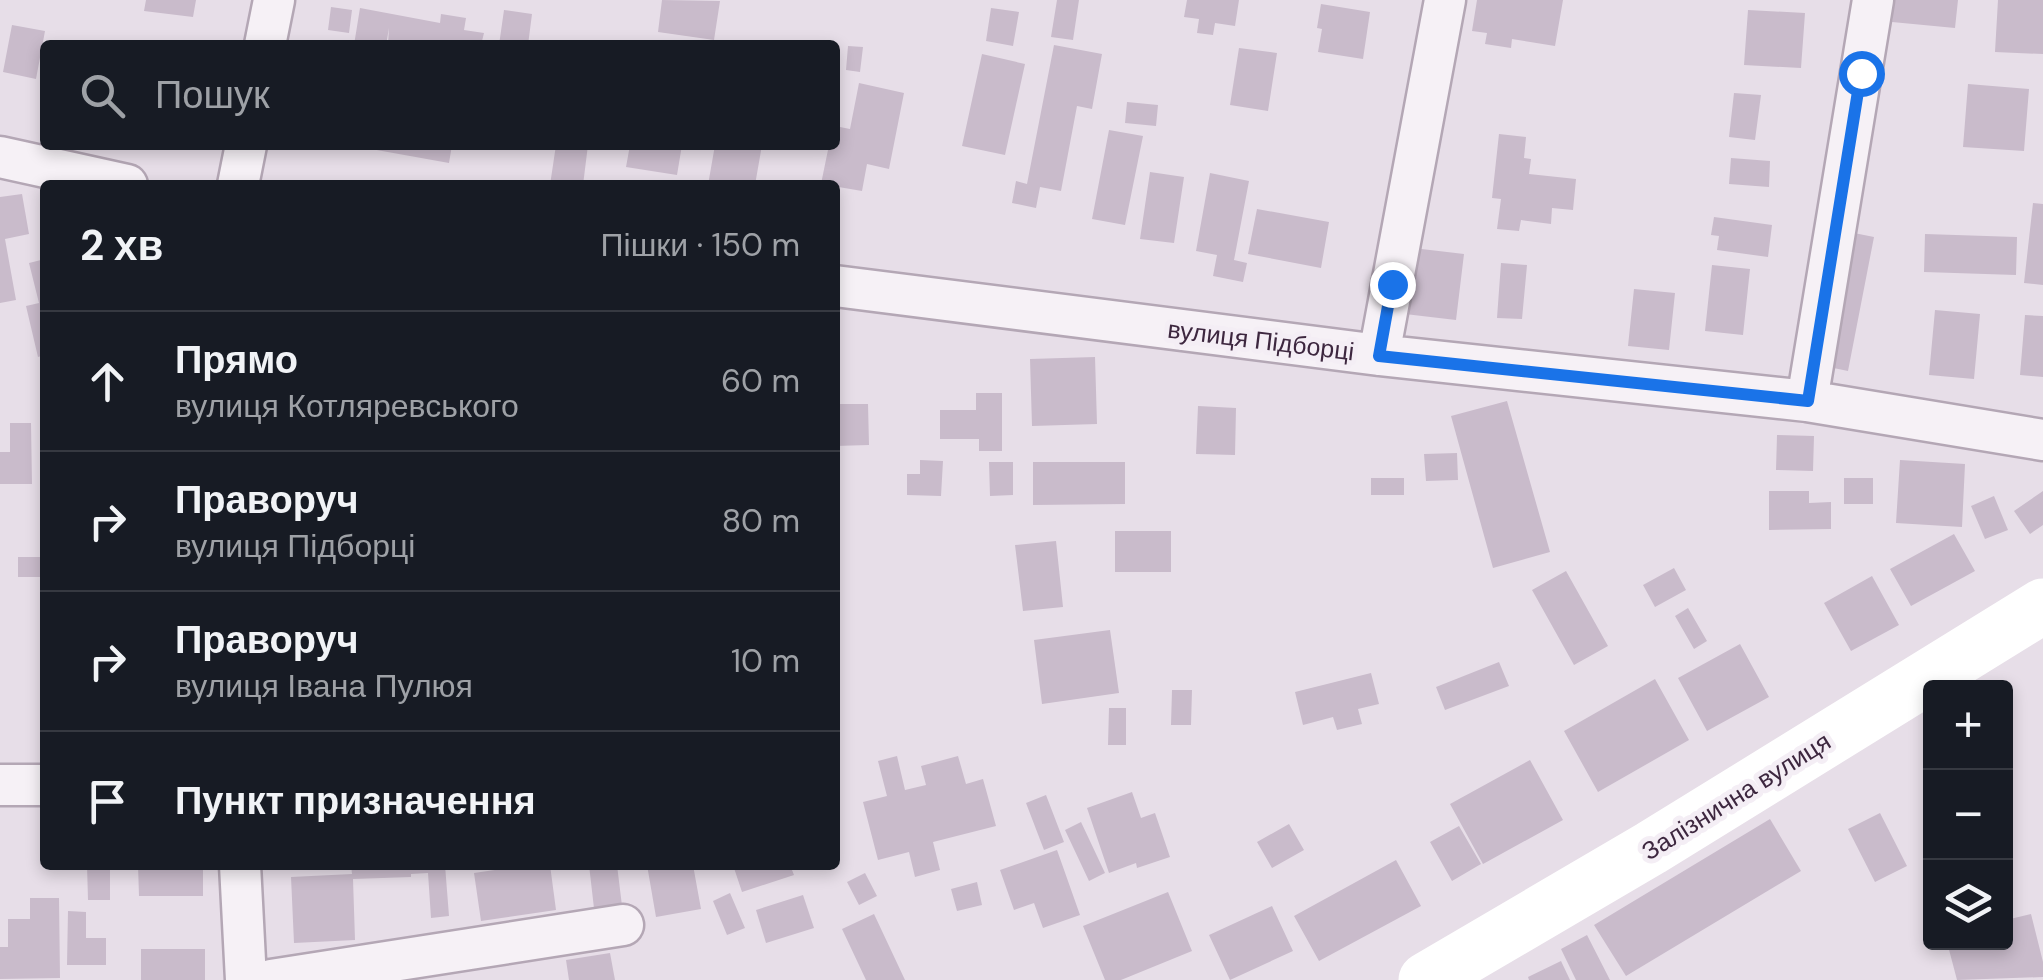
<!DOCTYPE html>
<html lang="uk">
<meta charset="utf-8">
<style>
body{margin:0;font-family:"DM Sans",sans-serif;background:#242831;color:#f1f3f6}
.controls{position:absolute;right:30px;bottom:30px;display:grid;overflow:hidden;border-radius:10px;box-shadow:0 5px 15px #0003}
.controls button{width:90px;height:90px;display:grid;place-items:center;padding:0;border:0;border-bottom:2px solid #363941;background:#171b24;color:#f1f3f6;font:50px sans-serif}
.stop{position:absolute;width:30px;height:30px;margin:-22px;border:8px solid #1a73e8;border-radius:50%;background:#fff}
.stop.end{background:#1a73e8;border-color:#fff;box-shadow:0 2px 10px #0008}
.list{margin:0;padding:0;list-style:none}
h2{display:flex;justify-content:space-between;align-items:center;height:130px;margin:0;padding:0 40px;font-size:42px}
h2 small{font-size:32px;font-weight:400;color:#9ea1a6}
.list li{display:grid;grid-template-columns:65px 1fr auto;gap:30px;align-items:center;box-sizing:border-box;height:140px;padding:0 40px;border-top:2px solid #363941}
.list b{display:block;font-size:38px;white-space:nowrap}
.list p{margin:0;font-size:32px;white-space:nowrap;color:#9ea1a6}
.list em{font-size:32px;font-style:normal;color:#9ea1a6}
.icon{flex:none;width:55px;height:55px;fill:none;stroke:currentColor;stroke-width:2;stroke-linecap:round;stroke-linejoin:round}
.map{position:relative;flex:none;width:2043px;height:980px;overflow:hidden}
.search{position:absolute;background:#171b24;box-shadow:0 5px 15px #0003;left:40px;top:40px;width:800px;height:110px;display:flex;align-items:center;gap:25px;box-sizing:border-box;padding:0 35px;border-radius:10px;color:#9ea1a6;font-size:38px}
.panel{position:absolute;background:#171b24;box-shadow:0 5px 15px #0003;left:40px;top:180px;width:800px;height:690px;border-radius:10px}
.map>svg:first-child{display:block}
.building{fill:#c9bbcb}
.lines{fill:none;stroke-linecap:round;stroke-linejoin:round}
.minor-casing{stroke:#b4a7b5;stroke-width:45}
.minor{stroke:#f6f1f6;stroke-width:40}
.secondary{stroke:#fff;stroke-width:55}
.route{stroke:#1a73e8;stroke-width:12}
.labels{text-anchor:middle;stroke-width:10;stroke-linejoin:round;paint-order:stroke}
.street-label{font-size:25px;fill:#3d273f;stroke:#f4eef5}
</style>
<div class="map">
<svg width="2043" height="980" viewBox="0 0 2043 980">
<rect width="100%" height="100%" fill="#e7dee8"/>
<!-- building -->
<path class="building" d="M146,0H196L193,17L144,11Z
M662,0L720,1L714,40L658,32Z
M1057,0H1079L1073,40L1051,37Z
M1187,0H1239L1235,26L1215,23L1213,35L1197,33L1199,19L1184,17Z
M1477,0H1563L1555,46L1512,39L1511,48L1485,44L1487,33L1472,31Z
M1894,0H1958L1955,28L1892,22Z
M1998,0H2043V54L1995,52Z
M1321,4L1370,12L1363,59L1318,52L1322,29L1317,28Z
M331,7L352,10L349,33L328,30Z
M360,8L440,23L441,14L466,18L464,30L484,33L481,45L388,44L389,28L386,45H354Z
M991,8L1019,12L1013,46L986,41Z
M504,10L532,14L528,45H499Z
M1748,10L1805,13L1801,68L1744,65Z
M12,25L45,31L36,79L3,72Z
M1054,45L1102,54L1092,109L1077,106L1061,191L1040,187L1036,208L1012,203L1016,181L1027,184Z
M848,46L863,47L860,72L846,70Z
M1239,48L1277,53L1268,111L1230,105Z
M982,54L1025,64L1005,155L962,146Z
M859,83L904,93L889,169L867,164L862,191L821,184L829,145H835V126L850,129Z
M1968,84L2029,89L2024,151L1963,147Z
M1734,93L1761,95L1755,140L1729,137Z
M1127,102L1158,105L1156,126L1125,123Z
M1109,130L1143,136L1125,225L1092,219Z
M1499,134L1526,137L1524,158L1531,159L1529,174L1576,179L1573,210L1552,208L1551,224L1521,220L1519,231L1497,229L1501,199L1492,198Z
M372,145H452L449,163L371,149Z
M556,145H588L583,185H550Z
M630,145H682L677,175L626,167Z
M715,145H762L755,185H708Z
M1731,158L1770,161L1769,187L1729,184Z
M1150,172L1184,177L1174,243L1140,239Z
M1210,173L1249,181L1234,260L1247,263L1243,282L1213,276L1217,255L1196,251Z
M22,194L29,234L5,239L16,300L0,303V197Z
M2033,203L2043,204V285L2024,283Z
M1257,209L1329,222L1321,268L1248,254Z
M1714,217L1772,225L1768,257L1717,250L1719,236L1711,235Z
M1844,231L1874,237L1848,371L1819,365Z
M1925,234L2017,237L2016,275L1924,272Z
M1413,248L1464,254L1456,320L1405,314Z
M45,259V355L38,357L26,306L39,303L29,263Z
M1501,263L1527,265L1522,319L1497,318Z
M1712,265L1750,269L1743,335L1705,331Z
M1634,289L1675,293L1669,350L1628,346Z
M1935,310L1980,314L1974,379L1929,375Z
M2025,315L2043,316V377L2020,375Z
M1095,357L1097,424L1032,426L1030,359Z
M976,393H1002V451H979V439H940V410H976Z
M1507,401L1550,552L1493,568L1451,416Z
M835,404H868L869,445L835,446Z
M1198,406L1236,408L1235,455L1196,454Z
M10,423H31L32,484H0V452H10Z
M1777,435L1814,436L1813,471L1776,470Z
M41,438H45V505H40Z
M1457,453L1458,480L1426,481L1424,454Z
M920,460L943,461L941,496L907,495V474H920Z
M1900,460L1965,464L1962,527L1896,523Z
M989,462H1013V495L990,496Z
M1033,462H1125V504L1033,505Z
M1371,478H1404V495H1371Z
M1844,478H1873V504H1844Z
M1769,491H1809V503L1831,502V529L1769,530Z
M2043,491V525L2030,534L2014,511Z
M1994,496L2008,530L1985,539L1971,506Z
M1115,531H1171V572H1115Z
M1954,534L1975,571L1911,606L1890,569Z
M1056,541L1063,607L1023,611L1015,545Z
M18,557H43V577H18Z
M1674,568L1686,590L1655,607L1643,585Z
M1566,571L1608,646L1574,665L1532,590Z
M1872,576L1899,625L1851,651L1824,603Z
M1688,608L1707,641L1694,649L1675,616Z
M1110,630L1119,693L1042,704L1034,640Z
M1740,644L1769,697L1707,731L1678,678Z
M1499,662L1509,686L1445,710L1436,687Z
M1371,673L1379,704L1358,709L1362,724L1337,730L1333,717L1303,725L1295,692Z
M1655,679L1689,740L1598,792L1564,731Z
M1172,690H1192L1191,725H1171Z
M1109,708H1126V745H1108Z
M897,756L905,790L926,785L921,766L958,756L966,784L983,779L996,826L933,842L940,870L915,877L909,852L878,860L863,802L887,796L878,761Z
M1530,760L1563,820L1483,864L1450,804Z
M1132,792L1141,818L1155,813L1170,857L1137,868L1136,863L1109,873L1087,808Z
M1046,795L1064,842L1044,850L1026,803Z
M1880,813L1907,866L1875,882L1848,829Z
M1770,819L1801,871L1626,976L1594,925Z
M1081,822L1105,873L1089,881L1065,830Z
M1289,824L1304,850L1272,868L1257,842Z
M1459,826L1481,864L1452,881L1430,842Z
M1057,850L1080,915L1043,928L1034,903L1014,910L1000,870Z
M1396,860L1421,906L1319,961L1294,916Z
M87,865H110V900H88Z
M138,865H203V896H139Z
M351,865H445L449,916L431,918L428,873L411,874V877L353,879L355,940L294,943L291,877L352,874Z
M528,865H550L556,910L481,921L474,873Z
M589,865H617L623,914L595,917Z
M647,865H693L701,909L656,917Z
M733,865H790L794,875L742,892Z
M865,873L877,896L859,905L847,882Z
M977,882L982,905L957,911L951,889Z
M1168,892L1192,951L1121,980H1105L1083,926Z
M730,893L745,928L727,935L713,901Z
M803,895L814,928L766,943L756,910Z
M30,898H59L60,978L0,979V947H8V919H30Z
M1272,906L1293,951L1230,980L1209,935Z
M68,911L86,912V938H106V965H67Z
M874,914L905,980H866L842,929Z
M2031,914L2043,962V977L1957,980L1947,942H2006V920Z
M1587,935L1610,980H1576L1561,949Z
M141,949H205V980H141Z
M610,953L615,980H569L566,960Z
M1561,961L1570,980H1529L1528,977Z"/>
<g class="lines">
<!-- minor casing -->
<g class="minor-casing">
<path id="minor" d="M265,45L274,0
M0,157L127,185
M238,185L246,145
M835,286L1379,355L1807,401L2043,440
M1379,355L1445,0
M1807,401L1873,0
M0,785H45
M240,865L246,980
M271,980L623,925"/>
</g>
<!-- minor -->
<use href="#minor" class="minor"/>
<!-- secondary -->
<path class="secondary" d="M1426,980L1651,848L2043,606"/>
</g>
<g class="lines">
<!-- route -->
<path class="route" d="M1392,284L1379,356L1808,401L1861,73"/>
</g>
<g class="labels">
<!-- street labels -->
<g class="street-label">
<text transform="translate(1261 340) rotate(7)" y="9">вулиця Підборці</text>
<text transform="translate(1736 796) rotate(-32)" y="9">Залізнична вулиця</text>
</g>
</g>
</svg>
<div class="controls">
<button>+</button>
<button>−</button>
<button><svg class="icon" aria-label="layers" viewBox="0 0 24 24"><path d="M12 4l9 5-9 5-9-5zM3 14l9 5 9-5"/></svg></button>
</div>
<div class="stop" style="left:1861px;top:73px"></div>
<div class="stop end" style="left:1392px;top:284px"></div>
<div class="search"><svg class="icon" aria-label="search" viewBox="0 0 24 24"><circle cx="10" cy="10" r="6"/><path d="M15 15l6 6"/></svg>Пошук</div>
<section class="panel">
<h2>2 хв<small>Пішки · 150 m</small></h2>
<ul class="list">
<li><svg class="icon" aria-label="ahead" viewBox="0 0 24 24"><path d="M12 20V5M6 11l6-6 6 6"/></svg><div><b>Прямо</b><p>вулиця Котляревського</p></div><em>60 m</em></li>
<li><svg class="icon" aria-label="right" viewBox="0 0 24 24"><path d="M7 20v-9h11M14 6l5 5-5 5"/></svg><div><b>Праворуч</b><p>вулиця Підборці</p></div><em>80 m</em></li>
<li><svg class="icon" aria-label="right" viewBox="0 0 24 24"><path d="M7 20v-9h11M14 6l5 5-5 5"/></svg><div><b>Праворуч</b><p>вулиця Івана Пулюя</p></div><em>10 m</em></li>
<li><svg class="icon" aria-label="arrive" viewBox="0 0 24 24"><path d="M6 21V4h12l-3 4 3 4H6"/></svg><div><b>Пункт призначення</b></div></li>
</ul>
</section>
</div>
